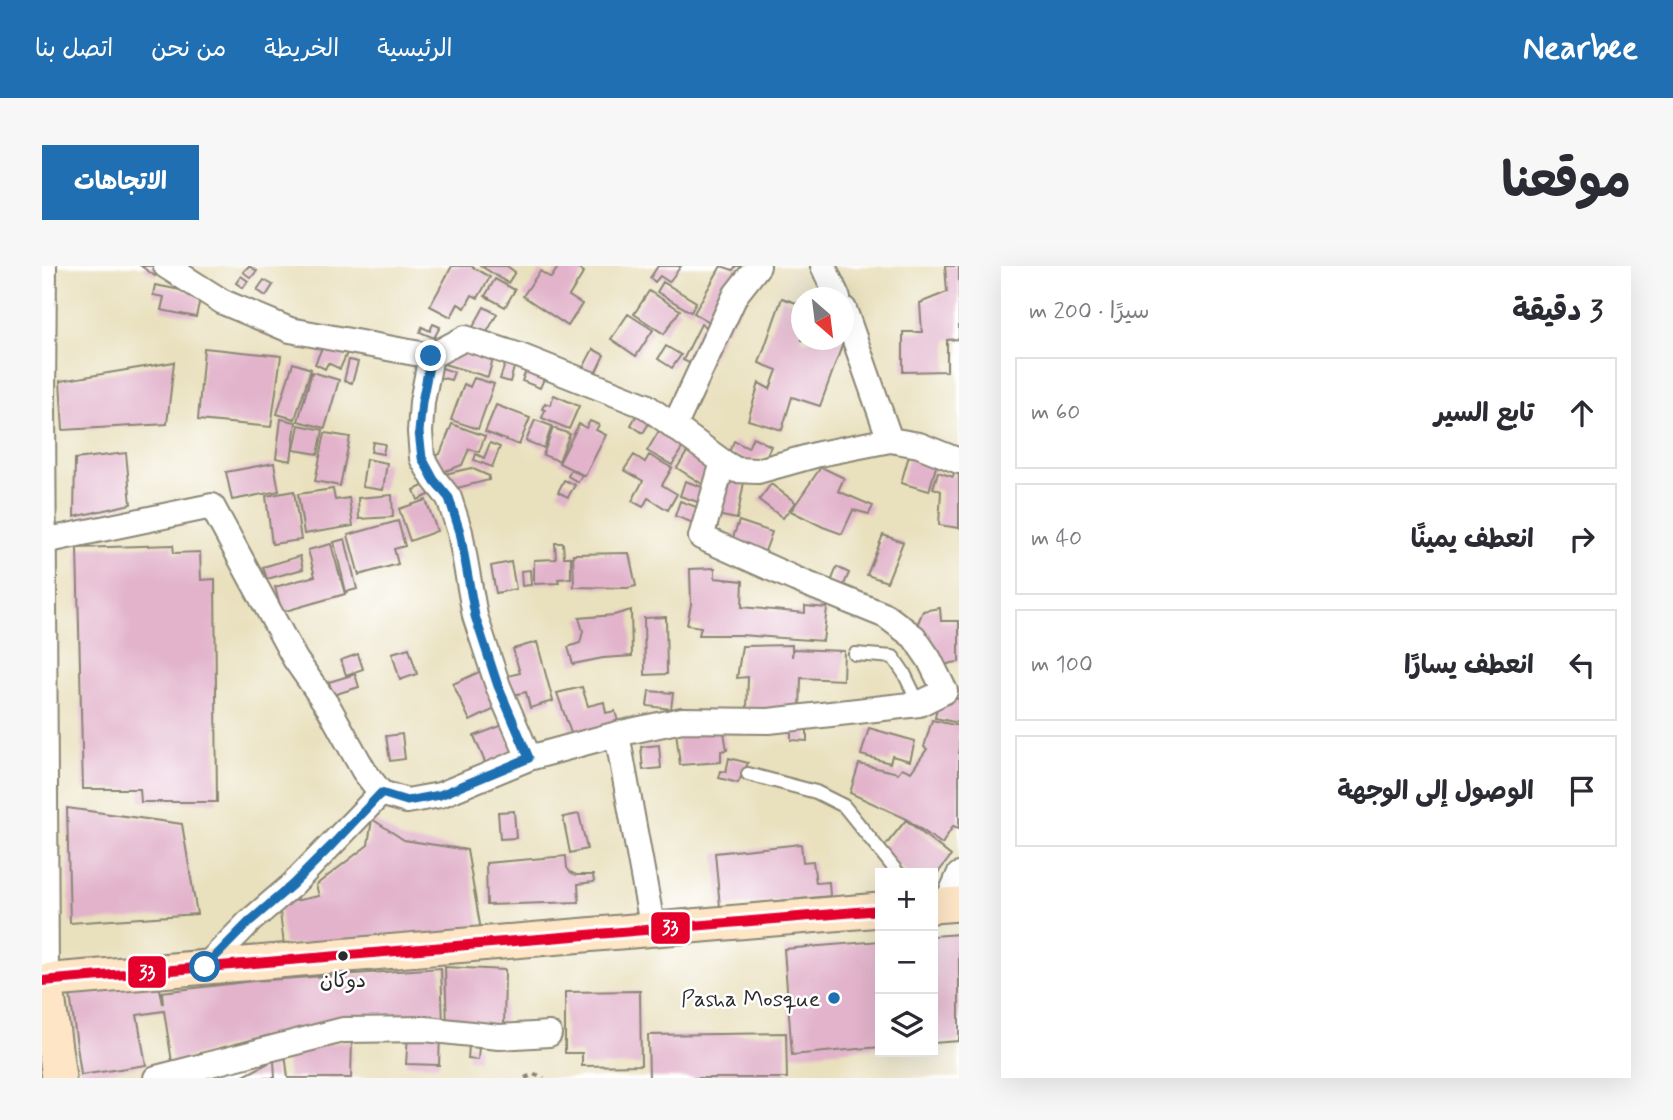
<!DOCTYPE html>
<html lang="ar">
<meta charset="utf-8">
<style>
body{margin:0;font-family:Mynerve,"Playpen Sans Arabic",sans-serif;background:#f7f7f7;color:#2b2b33;direction:rtl}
.controls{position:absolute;right:21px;bottom:21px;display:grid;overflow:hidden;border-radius:0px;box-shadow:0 7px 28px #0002}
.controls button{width:63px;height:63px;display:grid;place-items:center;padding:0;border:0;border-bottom:2px solid #e1e1e2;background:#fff;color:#2b2b33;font:35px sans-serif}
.compass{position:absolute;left:749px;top:21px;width:63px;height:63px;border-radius:50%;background:#fff;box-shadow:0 7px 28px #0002;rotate:152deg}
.stop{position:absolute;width:21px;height:21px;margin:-16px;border:5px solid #1f6fb2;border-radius:50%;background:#fff}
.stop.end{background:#1f6fb2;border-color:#fff;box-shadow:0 2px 7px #0008}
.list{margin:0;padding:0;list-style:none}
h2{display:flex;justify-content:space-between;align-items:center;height:91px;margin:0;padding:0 28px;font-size:30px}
h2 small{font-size:23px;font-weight:400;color:#7c7c81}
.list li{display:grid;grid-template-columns:46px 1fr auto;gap:21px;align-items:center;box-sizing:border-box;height:112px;margin:0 14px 14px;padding:0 14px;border:2px solid #e1e1e2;border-radius:0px}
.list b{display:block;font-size:26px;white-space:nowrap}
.list em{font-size:23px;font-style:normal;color:#7c7c81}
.icon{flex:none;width:38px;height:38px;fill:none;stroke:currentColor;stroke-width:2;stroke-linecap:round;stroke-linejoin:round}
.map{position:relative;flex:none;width:917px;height:812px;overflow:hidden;direction:ltr;border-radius:0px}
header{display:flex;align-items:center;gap:42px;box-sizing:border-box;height:98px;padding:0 35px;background:#1f6fb2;color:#fff}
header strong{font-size:33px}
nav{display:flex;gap:38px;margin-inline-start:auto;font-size:24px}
.intro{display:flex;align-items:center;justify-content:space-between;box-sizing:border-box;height:168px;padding:0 42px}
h1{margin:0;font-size:49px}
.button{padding:18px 32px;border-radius:0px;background:#1f6fb2;color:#fff;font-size:24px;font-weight:700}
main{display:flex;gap:42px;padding:0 42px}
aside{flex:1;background:#fff;border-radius:0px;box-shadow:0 7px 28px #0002}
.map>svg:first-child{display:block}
.building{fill:#e2b3cb}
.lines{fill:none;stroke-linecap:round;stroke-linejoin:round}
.service-casing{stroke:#8a8674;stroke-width:16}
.minor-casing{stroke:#8a8674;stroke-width:28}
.secondary-casing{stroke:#8a8674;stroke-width:37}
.path{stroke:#8a8674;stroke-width:4.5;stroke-dasharray:5 5;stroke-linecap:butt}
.service{stroke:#fff;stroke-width:12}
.minor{stroke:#fff;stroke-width:24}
.secondary{stroke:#fde5c5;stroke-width:33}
.bus-1-casing{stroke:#fff;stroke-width:16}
.bus-1{stroke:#e4002b;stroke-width:10}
.route{stroke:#1f6fb2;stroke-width:9}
.bus-dot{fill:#2b2b2b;stroke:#fff;stroke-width:2.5}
.poi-dot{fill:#1f6fb2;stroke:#fff;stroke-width:2.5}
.labels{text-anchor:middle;stroke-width:5;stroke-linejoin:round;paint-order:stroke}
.bus-label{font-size:21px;fill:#2b2b2b;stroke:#fff}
.poi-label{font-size:23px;fill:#2b2b2b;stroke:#fff;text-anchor:end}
.line-badge{stroke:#fff;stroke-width:2.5}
.badge-label{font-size:19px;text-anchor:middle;font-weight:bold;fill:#fff}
</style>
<header>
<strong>Nearbee</strong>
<nav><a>الرئيسية</a><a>الخريطة</a><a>من نحن</a><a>اتصل بنا</a></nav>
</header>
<div class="intro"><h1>موقعنا</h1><a class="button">الاتجاهات</a></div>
<main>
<aside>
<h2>3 دقيقة<small>سيرًا · 200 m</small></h2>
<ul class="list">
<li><svg class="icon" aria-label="ahead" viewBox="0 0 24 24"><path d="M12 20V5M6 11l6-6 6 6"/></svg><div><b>تابع السير</b></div><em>60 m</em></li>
<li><svg class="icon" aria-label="right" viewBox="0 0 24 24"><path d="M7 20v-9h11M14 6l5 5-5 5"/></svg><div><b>انعطف يمينًا</b></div><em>40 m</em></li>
<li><svg class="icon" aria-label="left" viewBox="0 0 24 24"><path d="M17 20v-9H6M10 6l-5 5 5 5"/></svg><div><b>انعطف يسارًا</b></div><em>100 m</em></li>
<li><svg class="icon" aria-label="arrive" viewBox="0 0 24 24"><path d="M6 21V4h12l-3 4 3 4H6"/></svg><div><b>الوصول إلى الوجهة</b></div></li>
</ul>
</aside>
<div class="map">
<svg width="917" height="812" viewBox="0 0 917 812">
<rect width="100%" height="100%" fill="#fff"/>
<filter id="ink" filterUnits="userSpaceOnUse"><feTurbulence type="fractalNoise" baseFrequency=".0143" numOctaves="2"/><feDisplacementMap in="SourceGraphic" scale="14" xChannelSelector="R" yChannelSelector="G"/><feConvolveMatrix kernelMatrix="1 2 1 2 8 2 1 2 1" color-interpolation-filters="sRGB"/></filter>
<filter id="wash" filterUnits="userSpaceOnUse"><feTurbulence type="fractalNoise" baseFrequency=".00686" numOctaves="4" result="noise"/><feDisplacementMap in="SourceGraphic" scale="28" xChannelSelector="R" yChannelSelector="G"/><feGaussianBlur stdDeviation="1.57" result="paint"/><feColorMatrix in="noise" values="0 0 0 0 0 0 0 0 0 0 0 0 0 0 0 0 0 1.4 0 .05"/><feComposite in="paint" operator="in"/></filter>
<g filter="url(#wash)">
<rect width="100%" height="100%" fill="#e9e0bd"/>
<g id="blocks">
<!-- building -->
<path class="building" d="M99,0H111L118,5L113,10Z
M207,0L215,5L209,12L201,6Z
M410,0H429L448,11L436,32L430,29L423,42L416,38L409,51L388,40Z
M439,0H465L473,6L466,17Z
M517,0H533L542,6L527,30L540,38L526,60L481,30L498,5L509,12Z
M616,0H639L627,16L618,10L613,16L608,12Z
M679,0L691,4L694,0H724L684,65L652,47Z
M903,0H917V73L905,74V105L861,106V66H880L878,37L905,26Z
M199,10L206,15L201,22L194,17Z
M453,13L473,24L463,41L443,30Z
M222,14L231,19L224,30L215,24Z
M621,16L654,36L649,46L615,26Z
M113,19L159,28L154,51L119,44L122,31L111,29Z
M607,25L638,44L622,68L592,48Z
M740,32L760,39V74H802L778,140L750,131L740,164L706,154L717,117L728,123L735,104L717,97Z
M442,41L455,48L444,68L431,61Z
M586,48L611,64L594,90L569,73Z
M391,58L398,61L392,72L378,66L380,61L388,65Z
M659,58L681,69L663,105L641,94Z
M282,77L305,87L298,103L286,97L283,103L273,98Z
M424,80L452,89L446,111L402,98Z
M624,80L639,89L630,102L616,93Z
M162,82L239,90L229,161L156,154Z
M551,83L562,89L553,108L541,102Z
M307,94L316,96L310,117L302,115Z
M464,95L473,98L468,116L458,113Z
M132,96L125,158L21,164L18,115Z
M251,97L269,103L253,153L235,148Z
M400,102L412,106L409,114L397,111Z
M484,105L502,113L498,122L480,115Z
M270,106L297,114L283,162L256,155Z
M432,112L452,118L436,163L409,154L422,118L428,121Z
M512,129L537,140L527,163L500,152L503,144L500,143L503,137L508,139Z
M454,139L488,152L477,179L443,166Z
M596,147L609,154L601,167L589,159Z
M239,153L254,156L249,195L234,192Z
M493,154L510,160L502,182L484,175Z
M548,155L557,159L554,164L564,169L543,210L517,197L537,158L544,162Z
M410,158L443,170L437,186L427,183L420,199L395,208L389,191L398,188Z
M257,159L281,164L276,188L252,184Z
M511,162L528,168L517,195L501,189Z
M618,163L643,177L630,199L605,185Z
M283,167L308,171L298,220L273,215Z
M711,171L729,180L725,189L706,195L687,186L692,175L706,182Z
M331,176L343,178L341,188L329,186Z
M448,177L458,181L450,201L432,194L434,188L442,192Z
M647,183L674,200L662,219L635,202Z
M868,186L896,194L887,225L859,217Z
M84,187L89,238L32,251L33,193Z
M592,189L603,196L607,189L630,202L620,219L635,228L626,244L606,232L601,241L590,235L601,215L582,204Z
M324,193L345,197L341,224L320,221Z
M232,197L237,225L190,234L184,206Z
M779,201L802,212L796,225L831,240L827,248L811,244L800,268L781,261L749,245Z
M429,202L447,210V214L407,224L403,208Z
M913,203L917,204V262L897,259L899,225L891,222L896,206L911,211Z
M529,204L540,209L536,216L526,210Z
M682,212L702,216L695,253L675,249Z
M522,214L533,219L526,231L516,226Z
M643,215L663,222L659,237L638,230Z
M387,217L391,227L376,234L372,224Z
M729,218L753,236L741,252L717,234Z
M291,223L293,234L307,232L311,260L262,268L256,228Z
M252,225L259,274L230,278L224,230Z
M350,229L351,251L317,253L316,232Z
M384,234L395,265L368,275L357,243Z
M638,235L660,243L654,258L633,250Z
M356,255L363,280L352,283L356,298L317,309L306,269Z
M697,255L730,266L722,288L689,277Z
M841,269L861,276L845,316L825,309Z
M303,273L315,323L304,326L292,276Z
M513,277H521L522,291H529V312L516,313L517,317L492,318V294L514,293Z
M289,278L303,328L240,346L233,321L273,310L266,284Z
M131,279L132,287L158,286L159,314L173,313L175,536H99L98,523H41L35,282Z
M587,287L594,320L586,322L532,321L531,288Z
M258,290L261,303L225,313L221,301Z
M469,296L474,323L454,327L449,300Z
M795,301L807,307L801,321L789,316Z
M673,302V312L701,315L700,341L763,347V340L785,342L781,375L698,369H657L659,361L645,359L649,338L648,303Z
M488,304L489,319L480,320L479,305Z
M898,342L899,355H917V396L909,397L897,401L875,359L881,345Z
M589,344L590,390L561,392L531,398L526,381L538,377L541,365L537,352L572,349Z
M624,351L625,408L603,409L602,352Z
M495,376L511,435L488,442L484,426L471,429L466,410L478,407L471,383Z
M750,379V391L751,383L802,385L801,414L759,412L758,444L705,443L706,411L695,412L700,380Z
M367,382L375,408L358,414L350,387Z
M316,388L321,403L304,409L299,394Z
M439,405L455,442L428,455L411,418Z
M313,408L317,421L291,429L287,416Z
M540,421L546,440L562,436L564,447L573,445L577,459L530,470L515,427Z
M607,425L631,427L629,443L605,440Z
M897,429L917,433V457L893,452Z
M890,454L917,460V562L911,560L900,578L863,552L808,527L817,498L856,507L860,502L869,506L885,483L882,481Z
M461,459L473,489L445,501L432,470Z
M681,460L685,484L679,485V496L638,499L634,465Z
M749,461H765V475L749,474Z
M827,462L873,475L868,495L850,490L848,497L819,489Z
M360,468L363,493L348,495L344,470Z
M617,479L619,502L601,504L599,481Z
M687,492L706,497L696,517L677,512L679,505L684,506Z
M25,542L140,558L155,648L28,657Z
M472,545L474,572L458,573L456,546Z
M537,548L545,583L528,587L521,551Z
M330,553L362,574L425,584L440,670L242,679L237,638L277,630L274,619L326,579Z
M864,554L909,590L891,613V607H865L838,586Z
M759,578L761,596L771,595L774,617L787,616L788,630L678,641L673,587Z
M524,590L525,602L528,606L534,609H551L552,616L536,618L537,636L445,639L444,597Z
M917,668V775L891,777V670Z
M838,675V781L750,789L742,683Z
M403,701L463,704L462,766L405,761Z
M399,702L401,759L290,757L224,770L130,796L122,745L95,749L104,799L39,809L28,728L117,718L121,738L120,726L211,715Z
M598,725L599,799L540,800V787H523V726Z
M744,767L745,812H607L606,769Z
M398,768L397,799L364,798L366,769Z
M310,774L309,812H246L243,787Z
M427,779L437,780L436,794L426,793Z
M232,794L233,812H198Z"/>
</g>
</g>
<g filter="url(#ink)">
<use href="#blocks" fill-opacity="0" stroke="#8a8674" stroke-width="2"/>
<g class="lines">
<!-- service casing -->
<g class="service-casing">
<path id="service" d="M813,388L851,391L862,407L877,438
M706,508L774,526L802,540L856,607"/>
</g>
<!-- minor casing -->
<g class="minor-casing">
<path id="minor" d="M2,0L1,135L4,715
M124,0L181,36L248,64L389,90L423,72L478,90L604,140L681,196L694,204L716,205L777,188L848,174L877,179L917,195
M781,0L796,32
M802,43L848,174
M389,90L380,136L378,166L380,192L392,213L407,232L418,266L433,350L456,420L487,492
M632,161L694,28L716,0
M2,275L170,240L253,393L287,442L322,505L339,527L365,535L398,529L487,492L575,468L640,454L727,455L877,438L903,425L887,393L872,371L844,350L753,313L659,271L681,196
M575,468L611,664
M904,639L917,609
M163,701L207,656L250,619L287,581L339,527
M114,812L301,764L383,763L457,771L507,768"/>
</g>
<!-- secondary casing -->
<g class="secondary-casing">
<path id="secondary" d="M891,640L917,638
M0,715L838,644
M4,715L17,812"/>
</g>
<!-- path -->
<path class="path" d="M483,812L492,808L502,812"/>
<!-- service -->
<use href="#service" class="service"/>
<!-- minor -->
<use href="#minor" class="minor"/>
<!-- secondary -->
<use href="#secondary" class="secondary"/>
<!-- bus-1 casing -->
<g class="bus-1-casing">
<path id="bus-1" d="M0,715L838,644"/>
</g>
<!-- bus-1 -->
<use href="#bus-1" class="bus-1"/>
</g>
</g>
<g class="lines" filter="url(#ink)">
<!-- route -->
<path class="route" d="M163,701L207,656L250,619L288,581L339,527L365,535L398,529L487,492L456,420L433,350L418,266L407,232L392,214L380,192L377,166L380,136L389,90"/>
</g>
<!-- markers -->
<circle class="bus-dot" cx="301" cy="690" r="6"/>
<circle class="poi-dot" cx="792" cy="732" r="7"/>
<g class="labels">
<!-- bus labels -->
<g class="bus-label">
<text x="301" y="721">دوكان</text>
</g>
<!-- poi labels -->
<g class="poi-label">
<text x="778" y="740">Pasha Mosque</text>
</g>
</g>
<g class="line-badge">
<rect x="608" y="645" width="41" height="34" rx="7" fill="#e4002b"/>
<rect x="85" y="689" width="40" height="34" rx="7" fill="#e4002b"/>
</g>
<g class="badge-label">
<text x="628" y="668">33</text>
<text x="105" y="713">33</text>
</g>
</svg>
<div class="controls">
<button>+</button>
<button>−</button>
<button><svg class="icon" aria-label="layers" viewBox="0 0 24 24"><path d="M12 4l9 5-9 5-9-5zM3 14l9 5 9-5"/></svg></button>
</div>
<svg class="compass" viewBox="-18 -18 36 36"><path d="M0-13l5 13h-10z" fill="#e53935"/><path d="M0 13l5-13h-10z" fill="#7c7c81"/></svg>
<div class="stop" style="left:163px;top:701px"></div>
<div class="stop end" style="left:389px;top:90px"></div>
</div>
</main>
